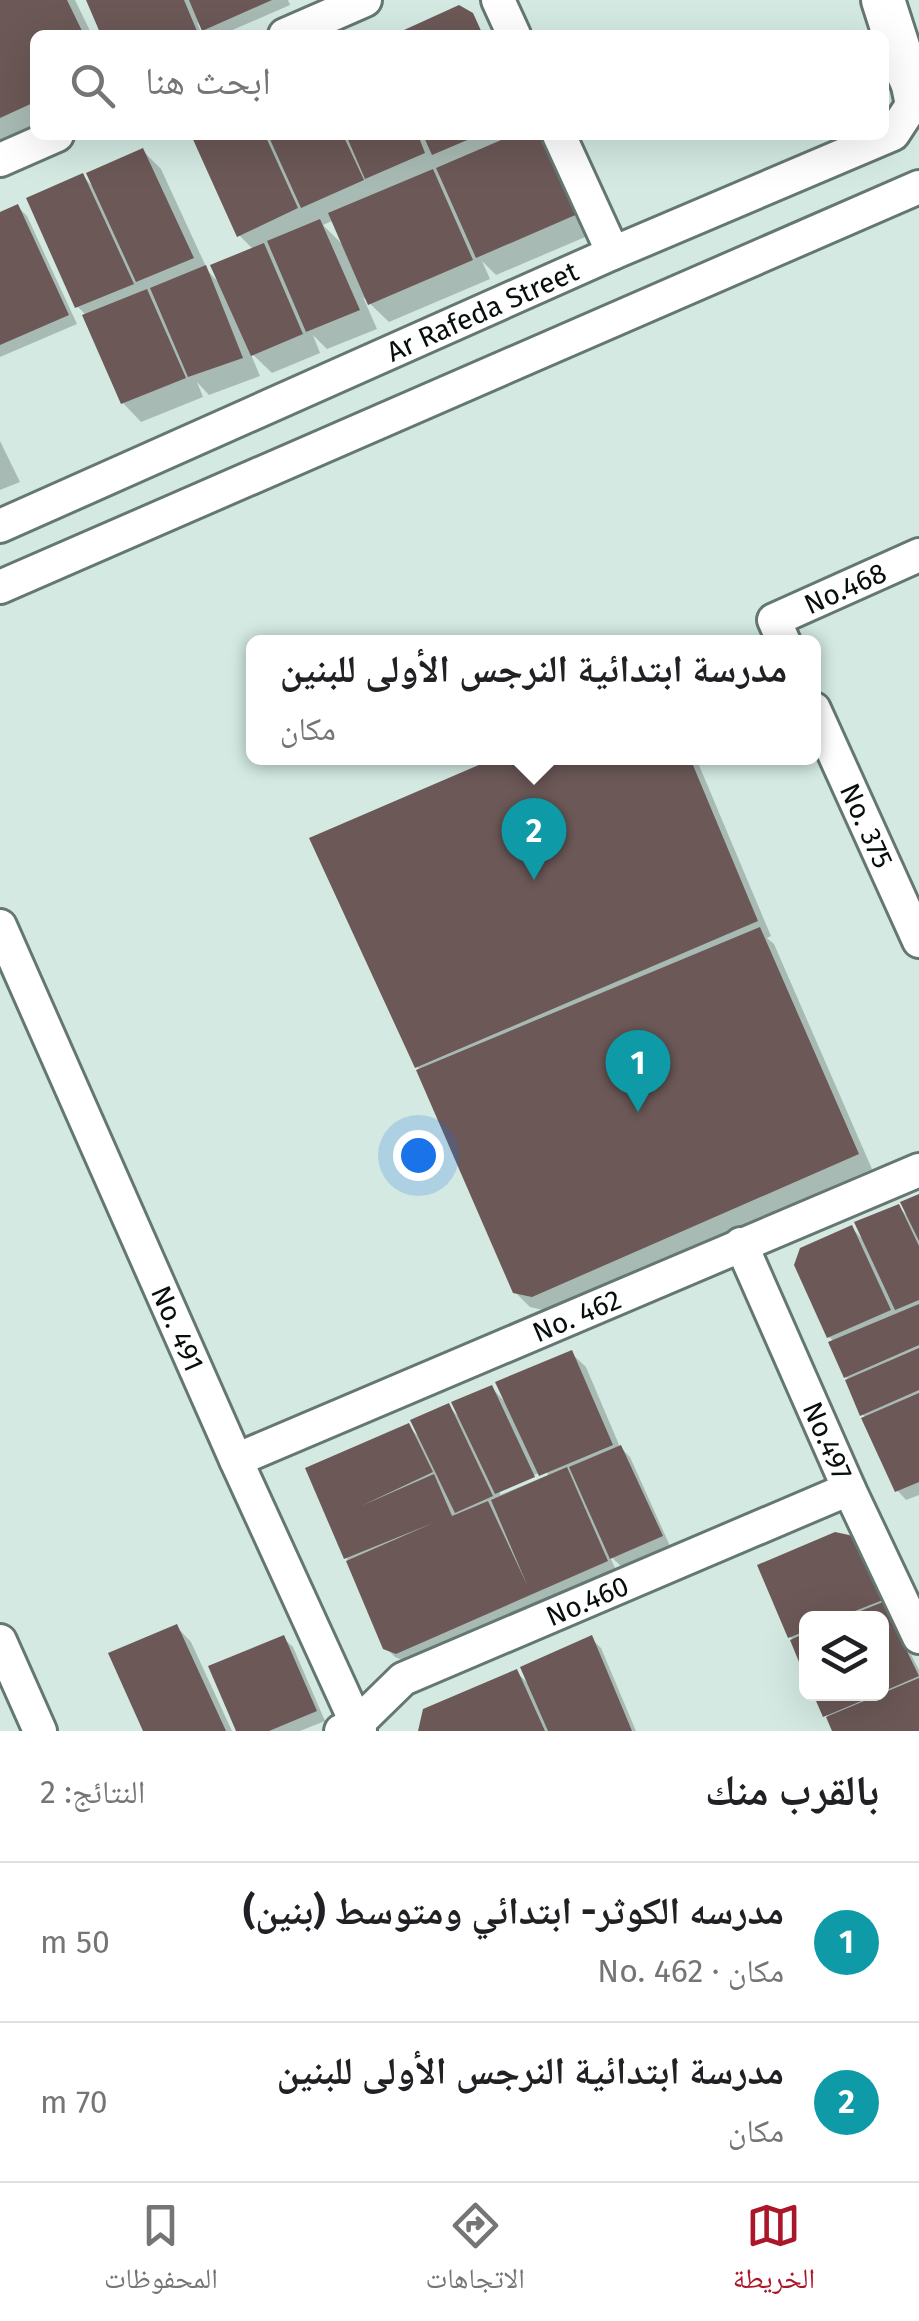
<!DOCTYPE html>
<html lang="ar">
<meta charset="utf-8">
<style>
body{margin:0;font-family:"Fira Sans","Noto Naskh Arabic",sans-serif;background:#f2f2f2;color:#202124;direction:rtl}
.controls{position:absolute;right:30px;bottom:30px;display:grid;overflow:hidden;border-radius:15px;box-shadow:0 10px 40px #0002}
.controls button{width:90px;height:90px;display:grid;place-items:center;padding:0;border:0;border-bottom:2px solid #e0e0e0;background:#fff;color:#202124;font:50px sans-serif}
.you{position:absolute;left:418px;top:1155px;width:35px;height:35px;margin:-25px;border:8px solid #fff;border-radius:50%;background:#1a73e8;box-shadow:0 0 0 15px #1a73e833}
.badge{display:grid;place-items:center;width:65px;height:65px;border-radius:50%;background:#ab1628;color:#fff;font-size:32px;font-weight:700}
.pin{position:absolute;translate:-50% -82px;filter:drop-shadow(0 2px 5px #0008)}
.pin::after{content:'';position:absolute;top:52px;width:35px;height:30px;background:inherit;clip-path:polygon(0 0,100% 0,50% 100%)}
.popup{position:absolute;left:246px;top:635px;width:575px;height:130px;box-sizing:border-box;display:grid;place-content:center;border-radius:15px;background:#fff;filter:drop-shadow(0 2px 8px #0005);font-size:32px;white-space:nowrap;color:#757577}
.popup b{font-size:38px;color:#202124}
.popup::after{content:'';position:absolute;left:50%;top:100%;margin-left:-20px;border:20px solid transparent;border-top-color:#fff}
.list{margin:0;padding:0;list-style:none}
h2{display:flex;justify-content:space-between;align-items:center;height:130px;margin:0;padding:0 40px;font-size:42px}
h2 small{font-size:32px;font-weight:400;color:#757577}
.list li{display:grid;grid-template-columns:65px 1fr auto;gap:30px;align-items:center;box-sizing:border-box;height:160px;padding:0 40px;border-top:2px solid #e0e0e0}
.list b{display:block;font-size:38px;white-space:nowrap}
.list p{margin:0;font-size:32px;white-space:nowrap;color:#757577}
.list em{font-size:32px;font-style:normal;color:#757577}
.icon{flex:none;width:55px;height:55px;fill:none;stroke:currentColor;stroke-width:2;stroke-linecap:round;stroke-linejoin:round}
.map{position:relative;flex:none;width:919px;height:1731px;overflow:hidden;direction:ltr}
.search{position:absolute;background:#fff;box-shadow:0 10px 40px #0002;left:30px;right:30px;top:30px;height:110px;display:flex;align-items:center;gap:25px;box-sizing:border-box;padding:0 35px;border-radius:15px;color:#757577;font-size:38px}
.sheet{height:450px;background:#fff}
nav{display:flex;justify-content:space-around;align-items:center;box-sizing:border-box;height:140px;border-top:2px solid #e0e0e0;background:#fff;font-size:28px;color:#757577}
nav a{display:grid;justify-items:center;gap:5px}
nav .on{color:#ab1628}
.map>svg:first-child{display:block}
.shadow{fill:#0003;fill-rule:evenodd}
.building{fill:#6b5857}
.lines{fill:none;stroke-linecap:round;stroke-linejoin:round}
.minor-casing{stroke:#647771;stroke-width:38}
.major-casing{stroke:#647771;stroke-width:48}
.minor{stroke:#fff;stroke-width:32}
.major{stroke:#fff;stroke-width:42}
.labels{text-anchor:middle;stroke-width:10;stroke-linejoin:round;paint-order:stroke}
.street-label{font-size:28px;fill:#070f0c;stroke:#e0f6ef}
</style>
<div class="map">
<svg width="919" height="1731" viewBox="0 0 919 1731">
<rect width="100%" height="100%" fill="#d3e9e2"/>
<!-- shadow -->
<path class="shadow" d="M0,0H75L92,35H35V129L0,144Z
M89,0H288L290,5L221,35H210L197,22L202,35H104Z
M194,135H549L597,232L496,275L482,261L490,279L389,322L363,297L377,329L327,349L313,335L320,353L272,373L250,352L260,376L209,395L197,382L203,397L141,422L123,403L87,316L78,307L83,176L96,190L143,151L161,169L208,271L220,284L254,250L239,235ZM334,220L345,247L323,225Z
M18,207L27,216L77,324L0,357V214Z
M0,441L20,482L0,490Z
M501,758H696L771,936L767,938L774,944L872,1169L548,1311L530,1307L515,1292L421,1071L417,1067L312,839Z
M919,1197V1495L906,1500L897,1490L866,1418L862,1414L850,1381L846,1377L835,1342L829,1337L852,1228L865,1242L898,1206L910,1219Z
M571,1353L586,1367L620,1447L630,1457L670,1546L622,1567L609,1555L616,1570L407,1662L395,1657L385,1647L308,1469L408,1426L420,1438L448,1406L462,1420L492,1388L507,1404ZM546,1470L548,1475L500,1495V1490Z
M848,1537L890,1610H888L919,1670V1731H835L816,1694H882V1618H806V1672L795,1641L790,1637Z
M177,1627L191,1642L232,1731H146Z
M283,1638L293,1647L325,1721L300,1731H239Z
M591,1638L601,1648L636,1731H421L516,1672L531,1686Z"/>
<!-- building -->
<path class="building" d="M0,0H67L84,35H35V102L0,118Z
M86,0H184L197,31L187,35H101Z
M189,0H272L202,31Z
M459,5L473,13L483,35H393Z
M191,135H265L298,208L237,237Z
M268,135H343L364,180L301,208Z
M346,135H418L425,153L365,179Z
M423,135H479L432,155Z
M513,135H546L580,213L476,258L436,168Z
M143,148L194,258L136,282L86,173Z
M433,169L473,260L368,305L328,213Z
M83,173L134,284L75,308L26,198Z
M18,204L69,315L0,345V212Z
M320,219L360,310L306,332L267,241Z
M264,243L303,334L251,356L210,265Z
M206,265L243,358L188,377L150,288Z
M147,289L186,378L121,404L82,315Z
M495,758H690L758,921L415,1068L309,838Z
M760,927L859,1154L532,1297L513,1293L416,1070Z
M919,1194V1241L900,1202Z
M899,1204L919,1246V1300L895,1310L854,1222Z
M852,1225L891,1310L827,1338L794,1265L800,1248Z
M919,1304V1345L844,1378L828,1342Z
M919,1348V1390L860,1416L845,1380Z
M572,1350L613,1445L539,1476L495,1382Z
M492,1385L535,1477L495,1494L451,1402Z
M919,1393V1482L895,1492L861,1418Z
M449,1403L493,1496L455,1513L410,1420Z
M409,1423L433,1472L361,1506L434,1474L452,1516L488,1501L528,1587L491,1500L567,1467L608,1561L396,1654L383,1649L346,1561L433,1523L344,1559L305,1468Z
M621,1445L663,1536L610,1559L569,1467Z
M835,1532L849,1535L858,1540L883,1600L837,1618H806V1631L788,1638L757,1565Z
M883,1602L919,1676L882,1692V1618H843Z
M177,1624L226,1731H143L108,1653Z
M806,1633V1679L790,1640Z
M284,1635L317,1711L269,1731H236L208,1666Z
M592,1635L632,1731H548L520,1667Z
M517,1669L545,1731H418L423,1709Z
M919,1678V1731H832L826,1717Z
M813,1694H878L823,1717Z"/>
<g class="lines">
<!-- minor casing -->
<g class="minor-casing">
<g id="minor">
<path d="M498,0L514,35"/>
<path d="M285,35L365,0"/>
<path d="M559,135L613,253"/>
<path d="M0,160L57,135"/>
<path id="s1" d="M0,526L613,253L893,134L912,105L906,76"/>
<path d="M0,587L919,187"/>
<path id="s2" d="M784,642L774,620L919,555"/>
<path id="s3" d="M814,709L919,941"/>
<path id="s4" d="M0,926L236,1460L360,1731"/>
<path id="s5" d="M741,1244L849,1489L919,1637"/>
<path id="s6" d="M236,1460L919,1170"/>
<path d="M0,1641L40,1731"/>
<path id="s7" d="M341,1731L357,1724L403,1679L849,1489"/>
</g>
</g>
<!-- major casing -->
<g class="major-casing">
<path id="major" d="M883,0L903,62L919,97"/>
</g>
<!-- minor -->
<use href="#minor" class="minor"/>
<!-- major -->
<use href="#major" class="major"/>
</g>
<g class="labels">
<!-- street labels -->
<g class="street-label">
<text dy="10" stroke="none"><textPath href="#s1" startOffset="528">Ar Rafeda Street</textPath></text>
<text dy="10" stroke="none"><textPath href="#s2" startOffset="102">No.468</textPath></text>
<text dy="10" stroke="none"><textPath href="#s3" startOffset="128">No. 375</textPath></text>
<text dy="10" stroke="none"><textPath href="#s6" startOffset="370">No. 462</textPath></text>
<text dy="10" stroke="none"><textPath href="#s4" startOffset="440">No. 491</textPath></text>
<text dy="10" stroke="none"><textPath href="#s5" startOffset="215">No.497</textPath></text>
<text dy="10" stroke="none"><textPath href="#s7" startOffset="282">No.460</textPath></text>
</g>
</g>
</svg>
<div class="controls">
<button><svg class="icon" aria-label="layers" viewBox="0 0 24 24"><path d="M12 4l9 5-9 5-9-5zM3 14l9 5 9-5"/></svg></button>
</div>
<div class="you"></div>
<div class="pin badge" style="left:638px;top:1112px;background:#0f9aa8">1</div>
<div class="pin badge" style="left:534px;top:880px;background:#0f9aa8">2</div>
<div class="popup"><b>مدرسة ابتدائية النرجس الأولى للبنين</b>مكان</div>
<div class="search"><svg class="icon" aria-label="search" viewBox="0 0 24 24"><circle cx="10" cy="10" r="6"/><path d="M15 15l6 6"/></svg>ابحث هنا</div>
</div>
<section class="sheet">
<h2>بالقرب منك<small>النتائج: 2</small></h2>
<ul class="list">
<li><span class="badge" style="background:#0f9aa8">1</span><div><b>مدرسه الكوثر- ابتدائي ومتوسط (بنين)</b><p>مكان · No. 462</p></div><em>50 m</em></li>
<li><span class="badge" style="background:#0f9aa8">2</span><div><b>مدرسة ابتدائية النرجس الأولى للبنين</b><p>مكان</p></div><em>70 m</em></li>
</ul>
</section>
<nav>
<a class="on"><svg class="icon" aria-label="map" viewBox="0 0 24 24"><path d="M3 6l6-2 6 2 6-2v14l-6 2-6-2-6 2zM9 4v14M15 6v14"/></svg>الخريطة</a>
<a><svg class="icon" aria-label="directions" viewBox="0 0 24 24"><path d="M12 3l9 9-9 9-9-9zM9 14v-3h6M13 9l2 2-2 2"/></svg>الاتجاهات</a>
<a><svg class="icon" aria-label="saved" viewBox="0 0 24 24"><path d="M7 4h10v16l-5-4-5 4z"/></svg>المحفوظات</a>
</nav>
